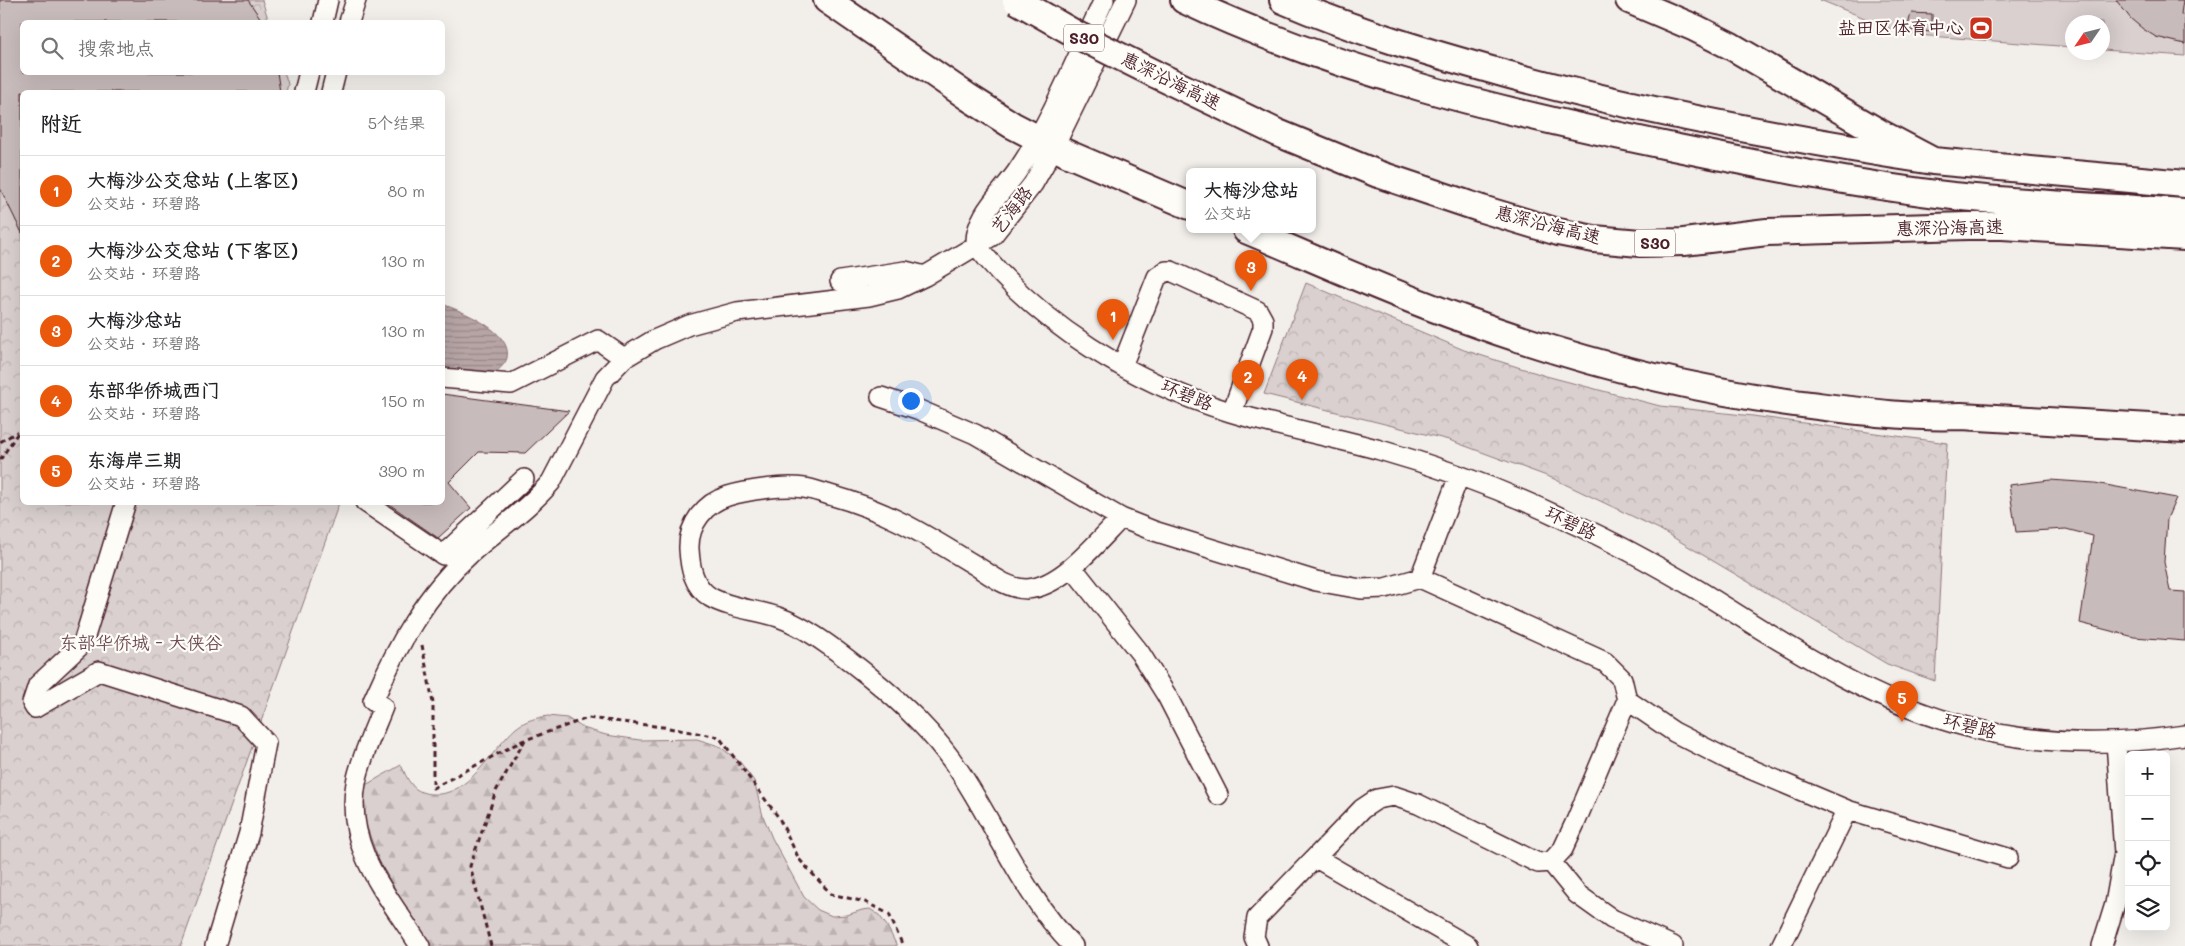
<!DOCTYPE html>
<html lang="zh">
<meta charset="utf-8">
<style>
body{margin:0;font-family:Mali,"LXGW WenKai TC",sans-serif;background:#f6f6f6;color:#202124}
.controls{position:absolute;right:15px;bottom:15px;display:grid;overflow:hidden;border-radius:8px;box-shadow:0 5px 20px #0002}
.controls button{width:45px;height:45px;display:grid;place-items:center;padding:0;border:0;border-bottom:1px solid #e0e0e0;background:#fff;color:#202124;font:25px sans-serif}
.compass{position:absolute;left:2065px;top:15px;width:45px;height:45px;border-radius:50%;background:#fff;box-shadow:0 5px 20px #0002;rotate:235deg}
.you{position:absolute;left:910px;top:400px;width:18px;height:18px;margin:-12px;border:4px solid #fff;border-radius:50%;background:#1a73e8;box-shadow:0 0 0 8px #1a73e833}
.badge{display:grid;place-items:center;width:32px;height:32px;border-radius:50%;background:#ea580c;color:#fff;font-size:16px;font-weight:700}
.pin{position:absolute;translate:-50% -41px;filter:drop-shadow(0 1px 2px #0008)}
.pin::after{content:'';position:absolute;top:26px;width:18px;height:15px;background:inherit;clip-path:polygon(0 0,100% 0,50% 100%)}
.popup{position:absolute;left:1186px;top:168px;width:130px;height:65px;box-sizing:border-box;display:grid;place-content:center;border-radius:8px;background:#fff;filter:drop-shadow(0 1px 4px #0005);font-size:16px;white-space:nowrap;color:#757577}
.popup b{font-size:19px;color:#202124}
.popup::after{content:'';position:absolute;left:50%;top:100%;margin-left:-10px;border:10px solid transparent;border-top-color:#fff}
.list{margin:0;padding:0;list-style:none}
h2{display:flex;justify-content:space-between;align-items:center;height:65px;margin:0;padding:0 20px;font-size:21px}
h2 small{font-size:16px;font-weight:400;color:#757577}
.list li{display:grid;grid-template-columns:32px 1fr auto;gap:15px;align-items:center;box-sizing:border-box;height:70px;padding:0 20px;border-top:1px solid #e0e0e0}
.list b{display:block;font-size:19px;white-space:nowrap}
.list p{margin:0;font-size:16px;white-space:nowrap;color:#757577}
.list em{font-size:16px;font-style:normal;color:#757577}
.icon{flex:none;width:28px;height:28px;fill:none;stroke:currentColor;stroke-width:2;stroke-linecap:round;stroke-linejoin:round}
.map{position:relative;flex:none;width:2185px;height:946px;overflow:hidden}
.search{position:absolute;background:#fff;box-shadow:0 5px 20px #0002;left:20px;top:20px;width:425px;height:55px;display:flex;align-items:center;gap:12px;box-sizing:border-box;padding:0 18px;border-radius:8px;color:#757577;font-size:19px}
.panel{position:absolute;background:#fff;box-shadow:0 5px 20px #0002;left:20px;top:90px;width:425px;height:415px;border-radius:8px}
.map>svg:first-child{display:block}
.forest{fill:url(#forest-firs);stroke:#92787d}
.park{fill:url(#park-crowns);stroke:#92787d}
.pitch{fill:#d9d0cf;stroke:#92787d}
.water{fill:url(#water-rules);stroke:#8b6f75}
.building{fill:#c8bbbb;stroke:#4a1f2b}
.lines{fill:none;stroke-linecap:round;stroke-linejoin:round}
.minor-casing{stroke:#4a1f2b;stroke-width:22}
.highway-casing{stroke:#4a1f2b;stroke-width:30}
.path{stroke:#4a1f2b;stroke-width:3;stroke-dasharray:5 4;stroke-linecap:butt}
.minor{stroke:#fdfcf7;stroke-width:19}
.highway{stroke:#fdfcf7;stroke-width:26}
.highway-bridge-casing{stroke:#4a1f2b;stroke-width:30;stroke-linecap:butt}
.highway-bridge{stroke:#fdfcf7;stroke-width:26}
.labels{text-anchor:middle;stroke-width:4.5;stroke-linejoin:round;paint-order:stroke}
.shield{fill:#fdfcf7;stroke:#806168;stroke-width:1}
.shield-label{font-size:16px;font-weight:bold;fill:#4a1f2b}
.poi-label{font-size:18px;fill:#4a1f2b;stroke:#fdfcf7;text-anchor:end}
.street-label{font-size:18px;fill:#4a1f2b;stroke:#fdfcf7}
.park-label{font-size:18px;fill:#6e4b54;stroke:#fdfcf7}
</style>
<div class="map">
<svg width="2185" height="946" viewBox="0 0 2185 946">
<defs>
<pattern id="forest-firs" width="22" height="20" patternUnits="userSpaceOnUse" patternTransform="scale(1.25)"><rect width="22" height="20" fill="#d9d0cf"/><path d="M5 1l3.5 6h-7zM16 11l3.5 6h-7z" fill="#bcb2b2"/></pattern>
<pattern id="park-crowns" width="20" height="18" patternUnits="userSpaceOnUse" patternTransform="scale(1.25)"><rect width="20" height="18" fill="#d9d0cf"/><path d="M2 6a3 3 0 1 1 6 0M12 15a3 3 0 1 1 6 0" fill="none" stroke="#bcb2b2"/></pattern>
<pattern id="water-rules" width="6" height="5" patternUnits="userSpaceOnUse" patternTransform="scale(1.25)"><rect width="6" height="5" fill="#b7a5a6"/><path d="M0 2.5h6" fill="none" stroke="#978687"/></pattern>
</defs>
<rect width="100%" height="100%" fill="#f2efeb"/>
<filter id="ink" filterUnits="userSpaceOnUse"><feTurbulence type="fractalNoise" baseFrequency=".02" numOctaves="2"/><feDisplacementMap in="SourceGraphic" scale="10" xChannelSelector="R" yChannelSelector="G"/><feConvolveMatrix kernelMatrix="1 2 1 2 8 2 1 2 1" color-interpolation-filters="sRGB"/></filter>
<g filter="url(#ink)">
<!-- forest -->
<path class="forest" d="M548,716L567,718L583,728L606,735L640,740L697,739L719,746L740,762L754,781L763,816L772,838L804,897L818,910L832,916L847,915L862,910L870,909L879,915L887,926L897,946H428L379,861L365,822L364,786L401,765C404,771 407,780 412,785C416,791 426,794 432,794C468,798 492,749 516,728C526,720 536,718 548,716Z"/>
<!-- park -->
<path class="park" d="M0,0H262L269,22H22V72H284L288,84L286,92H22V502L339,503L181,946H0Z
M1306,283L1464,350L1546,376L1660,406L1753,416L1947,443L1935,681L1887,664L1659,529L1552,478L1449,440L1264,394Z"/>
<!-- pitch -->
<path class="pitch" d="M1820,0H2185V56L2103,50L2102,22H2072V47L1904,34Z"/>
<!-- water -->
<path class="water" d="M442,304C461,311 513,331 507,358C505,365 497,371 492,376L443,371Z"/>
<!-- building -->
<path class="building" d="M0,0H248L263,22H22V72H277L280,92H22V233L0,188Z
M2116,0H2183L2181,14L2185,15V44L2156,37L2143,29L2131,19Z
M1911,13L1932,14V32L1907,30Z
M442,394L569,411L525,453L479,452L449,482L471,508L438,538L386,502H442Z
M2050,480L2095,483L2176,498L2167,519L2164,562L2170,591L2185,592V641L2134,637L2080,623L2093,536L2066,529L2016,532L2009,485Z"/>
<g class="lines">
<!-- minor casing -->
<g class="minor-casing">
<path id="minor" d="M323,22L328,0
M349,22L356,0
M304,92L309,72
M331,92L336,72
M976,245C1039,325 1133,382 1230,412C1279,427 1330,436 1380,450C1444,468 1508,492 1568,521C1612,541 1656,565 1698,590C1781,641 1858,695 1953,723C2028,745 2107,747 2185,735
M976,245C974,217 1001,194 1016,173C1052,121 1076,58 1104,0
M840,281L905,271L925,276
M1122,366L1157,277L1166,271H1171L1258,311L1263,320V328L1232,412
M442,378L511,384L598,340L624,358
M881,397L917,409L975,434L1121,518L1154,531L1316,581L1361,589L1385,588L1420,578
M126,502L83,643L38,685L32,703L35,708L99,671L241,716L266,743L249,833L215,946
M365,502L443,555L524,479
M1072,567L1140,653L1167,696L1218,795
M1627,700L1674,732L1729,760L1847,810L2008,858
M1316,858L1468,946
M1551,862L1577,894L1612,919L1673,946
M420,946C388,895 344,848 356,783C360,760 374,730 383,707L373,701C397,646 426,593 471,553C498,529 528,509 551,482L605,378L624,358L654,340L689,325L737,312L869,296L898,289L925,276L992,236L1033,184L1054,147L1126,0
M1073,946C1025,898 997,828 960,772C935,734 904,705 870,677C845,657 808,627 778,617C758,610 728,608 710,597C693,586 690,567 689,549C688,524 705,503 728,496C748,490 784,485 804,488C813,489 822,493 830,495C885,510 921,532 968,561C986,571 1005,589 1027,589C1062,587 1097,542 1121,518
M1258,946L1254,937L1257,918L1362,809L1377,799L1394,796L1418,804L1538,863L1551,862L1563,849L1576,821L1627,700L1622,679L1605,662L1420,578L1459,476
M1781,946L1847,810
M2102,946L2115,904L2124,853L2116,742"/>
</g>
<!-- highway casing -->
<g class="highway-casing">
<path id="highway" d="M827,0L968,97L1012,125L1066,153L1190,206
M1184,0C1338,73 1507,113 1673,147C1766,166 1859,185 1953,196C2030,204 2108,207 2185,212
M1283,0C1355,31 1430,53 1506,74C1646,112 1789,139 1933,161
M1629,0L1695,28L1731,46L1880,133L1933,161L2185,184
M1155,74L1278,133L1378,174L1482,209L1558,232L1594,239L1640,243L1684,242L1767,232L1967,226H2002L2185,237
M1246,230C1318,260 1389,293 1463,319C1577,361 1697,392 1818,406C1866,412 1913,418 1961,416L2185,429"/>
</g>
<!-- path -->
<path class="path" d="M0,442L17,432
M0,460L19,431L22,429
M422,645L433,703V788L524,740
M491,946L470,866L496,791L525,740L588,718L663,727L719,737L779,818L799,859L831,894L865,902L889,914L903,946"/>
<!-- minor -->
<use href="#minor" class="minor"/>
<!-- highway -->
<use href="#highway" class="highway"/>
<!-- highway-bridge casing -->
<g class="highway-bridge-casing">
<path id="highway-bridge" d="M1016,0L1079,36L1155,74"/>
</g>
<!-- highway-bridge -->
<use href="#highway-bridge" class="highway-bridge"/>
</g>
</g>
<!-- icons -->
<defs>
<g id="stadium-square" transform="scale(1.25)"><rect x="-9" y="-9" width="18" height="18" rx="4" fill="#c8321e" stroke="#fdfcf7"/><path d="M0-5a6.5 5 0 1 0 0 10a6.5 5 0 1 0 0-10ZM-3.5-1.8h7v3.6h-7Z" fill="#fff"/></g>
</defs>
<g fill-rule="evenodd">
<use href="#stadium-square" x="1981" y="28"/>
</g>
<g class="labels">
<!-- shield labels -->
<g class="shield">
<rect x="1064" y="24.5" width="40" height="27" rx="4"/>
<rect x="1635" y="229.5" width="40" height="27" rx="4"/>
</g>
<g class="shield-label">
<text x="1084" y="44">S30</text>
<text x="1655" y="249">S30</text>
</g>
<!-- poi labels -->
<g class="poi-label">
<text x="1964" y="34">盐田区体育中心</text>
</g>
<!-- street labels -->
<g class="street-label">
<text transform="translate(1171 81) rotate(26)" y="6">惠深沿海高速</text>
<text transform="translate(1012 210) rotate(-52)" y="6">艺海路</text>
<text transform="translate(1548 225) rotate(14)" y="6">惠深沿海高速</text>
<text transform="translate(1950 228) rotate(-1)" y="6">惠深沿海高速</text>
<text transform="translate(1187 395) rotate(22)" y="6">环碧路</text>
<text transform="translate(1571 523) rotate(25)" y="6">环碧路</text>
<text transform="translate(1970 726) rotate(14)" y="6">环碧路</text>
</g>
<!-- park labels -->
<g class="park-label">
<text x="141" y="649">东部华侨城 - 大侠谷</text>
</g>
</g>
</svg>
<div class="controls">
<button>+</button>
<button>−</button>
<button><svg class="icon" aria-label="locate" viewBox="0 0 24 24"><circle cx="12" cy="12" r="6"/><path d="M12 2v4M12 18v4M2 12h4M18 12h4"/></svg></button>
<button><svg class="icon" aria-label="layers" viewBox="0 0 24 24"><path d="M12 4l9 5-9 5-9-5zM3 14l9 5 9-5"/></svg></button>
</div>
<svg class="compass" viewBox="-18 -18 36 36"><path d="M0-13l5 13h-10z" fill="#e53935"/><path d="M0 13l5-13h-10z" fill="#757577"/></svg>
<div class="you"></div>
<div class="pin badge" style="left:1113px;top:340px">1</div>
<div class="pin badge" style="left:1248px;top:401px">2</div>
<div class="pin badge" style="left:1251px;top:291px">3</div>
<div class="popup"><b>大梅沙总站</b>公交站</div>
<div class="pin badge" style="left:1302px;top:400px">4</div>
<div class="pin badge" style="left:1902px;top:722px">5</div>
<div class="search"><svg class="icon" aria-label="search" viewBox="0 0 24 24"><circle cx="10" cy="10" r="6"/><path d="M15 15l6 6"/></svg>搜索地点</div>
<section class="panel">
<h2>附近<small>5个结果</small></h2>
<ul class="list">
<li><span class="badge">1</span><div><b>大梅沙公交总站 (上客区)</b><p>公交站 · 环碧路</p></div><em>80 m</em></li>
<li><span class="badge">2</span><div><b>大梅沙公交总站 (下客区)</b><p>公交站 · 环碧路</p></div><em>130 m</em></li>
<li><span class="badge">3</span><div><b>大梅沙总站</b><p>公交站 · 环碧路</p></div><em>130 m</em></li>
<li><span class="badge">4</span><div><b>东部华侨城西门</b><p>公交站 · 环碧路</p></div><em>150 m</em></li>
<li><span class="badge">5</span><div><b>东海岸三期</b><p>公交站 · 环碧路</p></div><em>390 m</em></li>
</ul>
</section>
</div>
